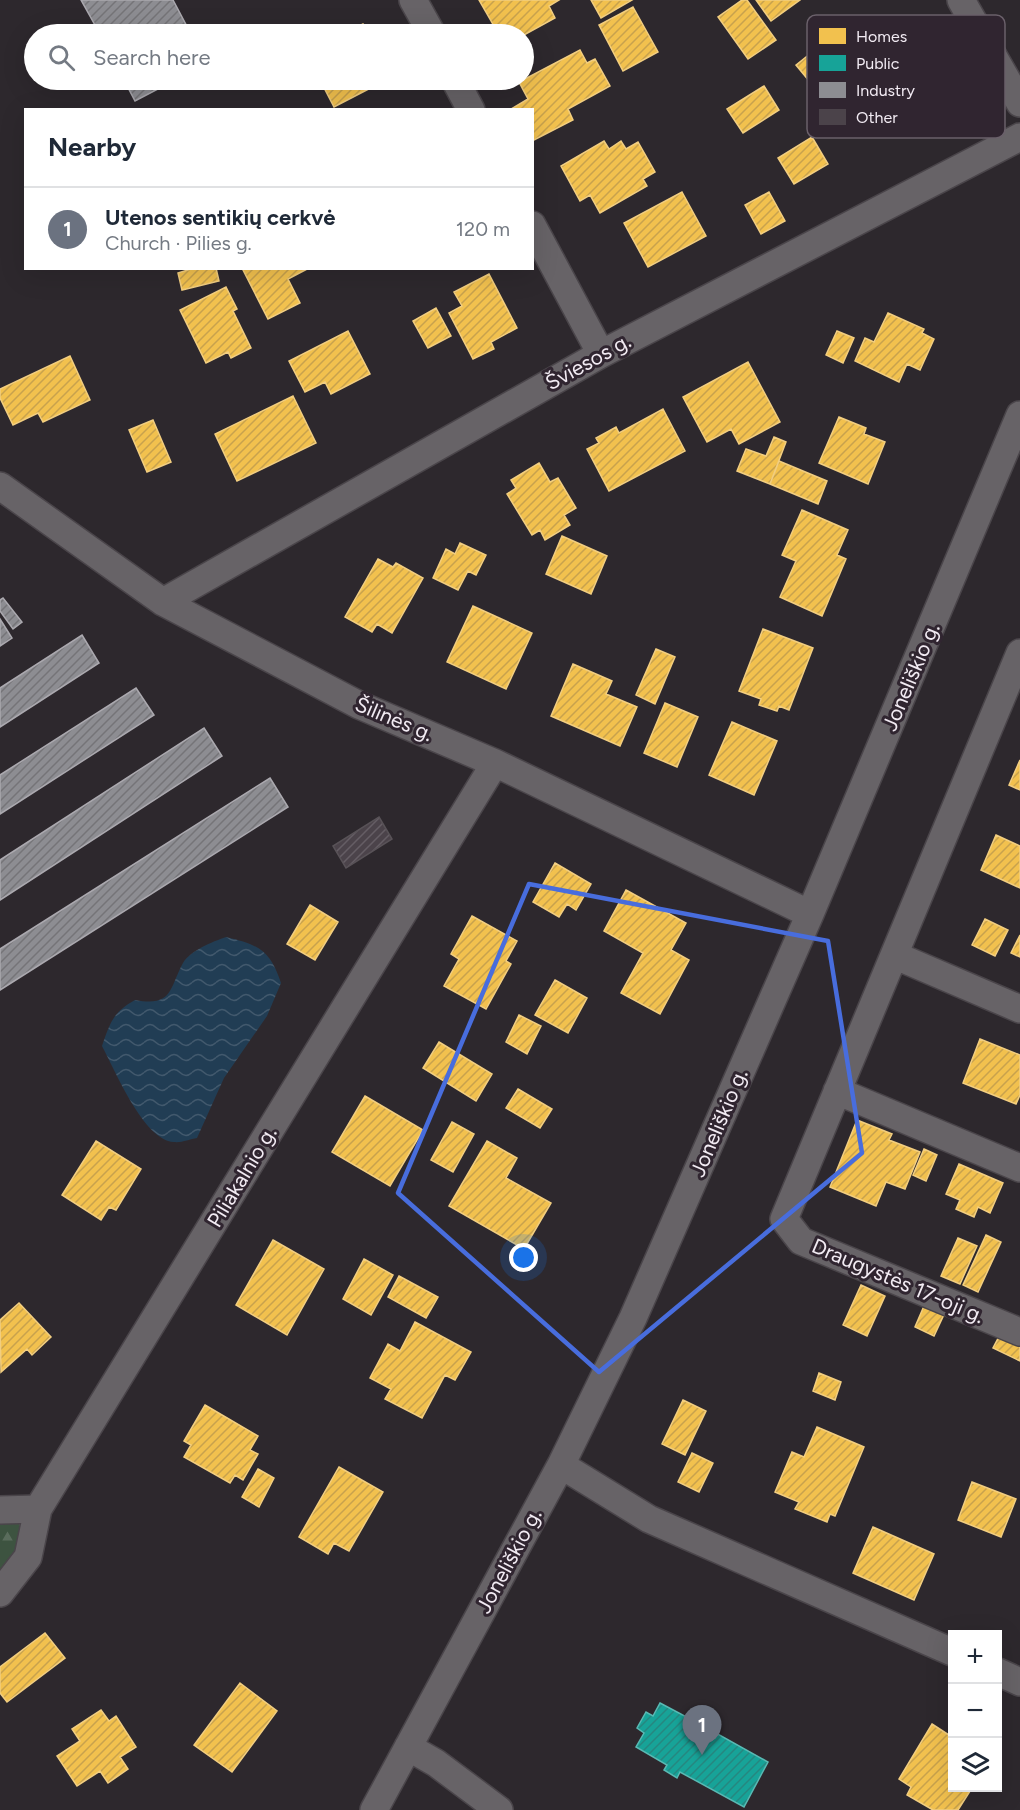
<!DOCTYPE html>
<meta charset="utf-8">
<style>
body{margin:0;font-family:Figtree,sans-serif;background:#f6f6f7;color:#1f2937}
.controls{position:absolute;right:18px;bottom:18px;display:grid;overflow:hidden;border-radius:0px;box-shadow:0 6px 24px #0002}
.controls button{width:54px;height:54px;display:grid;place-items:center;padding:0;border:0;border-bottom:2px solid #e0e1e3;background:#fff;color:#1f2937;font:30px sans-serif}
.you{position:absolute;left:524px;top:1258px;width:21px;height:21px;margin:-15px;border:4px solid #fff;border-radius:50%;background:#1a73e8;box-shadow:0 0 0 9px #1a73e833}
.badge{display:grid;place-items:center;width:39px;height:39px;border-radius:50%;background:#0f766e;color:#fff;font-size:20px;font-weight:700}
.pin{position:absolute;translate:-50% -50px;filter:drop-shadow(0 2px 3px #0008)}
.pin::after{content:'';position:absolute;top:32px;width:21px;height:18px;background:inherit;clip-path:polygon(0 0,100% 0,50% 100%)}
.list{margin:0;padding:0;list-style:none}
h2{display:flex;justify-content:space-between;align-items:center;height:78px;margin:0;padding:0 24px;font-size:26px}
h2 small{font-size:20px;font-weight:400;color:#747a83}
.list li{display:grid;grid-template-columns:39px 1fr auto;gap:18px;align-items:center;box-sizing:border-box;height:84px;padding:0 24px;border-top:2px solid #e0e1e3}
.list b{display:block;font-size:22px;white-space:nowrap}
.list p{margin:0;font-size:20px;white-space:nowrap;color:#747a83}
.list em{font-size:20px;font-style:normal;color:#747a83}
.icon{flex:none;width:33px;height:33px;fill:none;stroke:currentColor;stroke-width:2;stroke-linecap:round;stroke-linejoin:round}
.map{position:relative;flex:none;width:1020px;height:1810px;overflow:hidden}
.search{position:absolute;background:#fff;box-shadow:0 6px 24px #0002;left:24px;top:24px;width:510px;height:66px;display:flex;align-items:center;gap:15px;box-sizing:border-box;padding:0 21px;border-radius:33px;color:#747a83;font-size:22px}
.panel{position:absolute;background:#fff;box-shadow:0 6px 24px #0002;left:24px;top:108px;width:510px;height:162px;border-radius:0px}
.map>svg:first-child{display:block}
.forest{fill:url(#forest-firs)}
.water{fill:url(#water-waves)}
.homes{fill:url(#homes-hatch);stroke:#f2ce80;stroke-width:1.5}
.public{fill:url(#public-hatch);stroke:#59b9b3;stroke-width:1.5}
.industry{fill:url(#industry-hatch);stroke:#aba9af;stroke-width:1.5}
.building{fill:url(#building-hatch);stroke:#585257;stroke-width:1.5}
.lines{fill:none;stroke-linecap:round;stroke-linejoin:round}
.minor-casing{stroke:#4a454a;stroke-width:30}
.minor{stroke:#676367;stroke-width:27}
.marked{fill:none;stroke:#486ddd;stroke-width:4.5;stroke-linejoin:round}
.labels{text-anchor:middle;stroke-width:6;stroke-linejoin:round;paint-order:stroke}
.street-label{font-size:21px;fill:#f2ebf3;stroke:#302530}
.key{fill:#302530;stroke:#6a606a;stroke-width:1.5}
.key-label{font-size:16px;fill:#f2ebf3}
</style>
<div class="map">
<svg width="1020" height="1810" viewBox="0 0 1020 1810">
<defs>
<pattern id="forest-firs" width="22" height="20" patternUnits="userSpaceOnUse" patternTransform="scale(1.5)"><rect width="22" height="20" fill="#3d5340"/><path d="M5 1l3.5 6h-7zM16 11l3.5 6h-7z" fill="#5a6c5c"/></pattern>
<pattern id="water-waves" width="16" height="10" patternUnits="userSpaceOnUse" patternTransform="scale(1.5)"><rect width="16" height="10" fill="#213d54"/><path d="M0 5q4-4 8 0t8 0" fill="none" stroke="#42596d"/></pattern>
<pattern id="homes-hatch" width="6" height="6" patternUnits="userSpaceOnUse" patternTransform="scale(1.5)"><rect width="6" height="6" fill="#f2c14e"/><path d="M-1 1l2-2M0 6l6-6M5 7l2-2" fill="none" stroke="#c8a24d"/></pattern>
<pattern id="public-hatch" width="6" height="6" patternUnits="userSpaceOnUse" patternTransform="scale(1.5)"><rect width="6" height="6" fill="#17a398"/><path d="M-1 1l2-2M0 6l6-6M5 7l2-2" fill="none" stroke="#268780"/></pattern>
<pattern id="industry-hatch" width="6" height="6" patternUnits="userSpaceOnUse" patternTransform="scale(1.5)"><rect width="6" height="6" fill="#8d8d92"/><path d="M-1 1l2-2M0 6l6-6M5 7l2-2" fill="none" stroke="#757478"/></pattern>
<pattern id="building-hatch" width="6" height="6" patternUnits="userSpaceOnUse" patternTransform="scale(1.5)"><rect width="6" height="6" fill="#4b434a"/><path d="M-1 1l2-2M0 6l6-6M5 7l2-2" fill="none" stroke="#655e65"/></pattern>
</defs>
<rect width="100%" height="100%" fill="#2d282d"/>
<!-- forest -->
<path class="forest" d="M38,1509L28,1557L0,1573V1510Z"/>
<!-- water -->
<path class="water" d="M226,937C259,945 270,950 281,983L267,1016L224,1078L197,1138C190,1139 181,1143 174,1142C144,1141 115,1070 102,1046C110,1023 113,1012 135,1000C173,1007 169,989 183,963C191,950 212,942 226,937Z"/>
<!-- homes -->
<path class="homes" d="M479,0H559L549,6L555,18L524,35L508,34L505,29L498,33Z
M591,0H632L601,18Z
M742,0H747L776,40L748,59L718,17Z
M756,0H800L771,21Z
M633,7L658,52L623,71L599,25Z
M363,24L369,34H342Z
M831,37L854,65L819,93L796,65Z
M580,50L587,63L595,59L610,86L568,109L573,120L532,141V110L511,109L528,99L519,82Z
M320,80H386L334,107Z
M764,86L779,110L743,133L727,109Z
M812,137L828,164L794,184L778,158Z
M604,141L609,149L621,141L626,149L638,142L655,172L643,179L647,186L600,213L590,195L580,201L561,166Z
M682,192L706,236L648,267L624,223Z
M769,192L785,221L761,234L745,205Z
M194,268H216L219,281L182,290L178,273Z
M242,268H309L288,279L300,303L268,319Z
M489,274L517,328L491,342L494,349L473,359L449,313L462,306L454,292Z
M226,287L237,309L233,311L251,348L231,358L228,352L206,363L180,310Z
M436,308L451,336L428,348L413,321Z
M888,313L924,329L922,333L934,339L920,370L907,364L899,382L855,361L865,338L874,342Z
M348,331L370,374L331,394L325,382L305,392L289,361Z
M837,331L854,338L843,363L826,355Z
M70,356L90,400L43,422L38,413L13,425L0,398V389Z
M748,362L780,422L739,444L731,429L707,442L683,397Z
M293,396L316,443L237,481L215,434Z
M663,409L685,451L609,491L587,449L599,443L596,438L616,427L619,433Z
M839,417L866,428L864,434L885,442L868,484L819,463Z
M153,420L171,462L147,472L129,430Z
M774,437L786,442L770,484L737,471L746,449L766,456Z
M779,461L827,481L818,504L770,484Z
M539,463L550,482L558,478L576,508L564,515L570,525L545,540L540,530L532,535L507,494L516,488L511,480Z
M802,510L848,530L837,555L846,559L822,616L780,597L796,561L782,555Z
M562,536L607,556L591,594L546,574Z
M460,543L486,555L476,575L468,571L458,590L433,578L446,549L455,554Z
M378,559L393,567L396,563L423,578L392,633L377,624L372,632L345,617Z
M473,606L532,633L506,689L447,662Z
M763,629L813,648L789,710L779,706L777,711L759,705L761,699L739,691Z
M656,649L675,657L655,704L636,695Z
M573,664L612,681L606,694L637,707L620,746L551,716Z
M665,703L698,717L677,767L644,753Z
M732,722L777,741L754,795L709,775Z
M1020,760V790L1009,785Z
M996,835L1020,846V888L981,870Z
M555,863L591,884L576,910L567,904L559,917L533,902Z
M626,890L686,923L671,950L689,960L660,1014L621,993L643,953L604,931Z
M310,905L338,922L315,960L287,944Z
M472,916L517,941L506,961L511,964L486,1009L444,986L459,959L451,954Z
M985,919L1008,930L995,956L972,945Z
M1020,935V957L1011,953Z
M555,980L587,998L568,1033L535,1015Z
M519,1015L541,1026L527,1054L506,1042Z
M980,1039L1020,1055V1095L1016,1104L963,1083Z
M439,1042L492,1074L476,1101L423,1068Z
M518,1089L552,1109L540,1128L506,1108Z
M365,1096L423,1130L390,1186L332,1152Z
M857,1120L892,1134L889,1140L920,1152L905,1189L886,1182L876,1206L830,1187Z
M452,1122L474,1134L453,1172L431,1160Z
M96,1141L141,1169L116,1210L109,1207L101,1220L62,1195Z
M487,1141L517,1158L506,1178L551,1203L524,1249L449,1206Z
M924,1149L937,1155L926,1181L913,1175Z
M959,1164L1003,1183L990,1213L978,1207L974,1217L956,1209L960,1200L946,1194Z
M986,1235L1001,1242L978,1292L963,1285Z
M958,1238L977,1246L960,1284L941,1276Z
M273,1240L324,1269L287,1335L236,1305Z
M364,1259L393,1275L371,1315L343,1299Z
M399,1276L438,1297L426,1318L388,1297Z
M861,1285L885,1296L867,1336L843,1325Z
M927,1299L947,1308L934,1336L915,1327Z
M19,1303L51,1337L32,1355L27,1349L1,1372L0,1320Z
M415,1322L471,1352L455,1380L445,1375L422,1418L385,1399L391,1389L370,1378L388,1344L400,1351Z
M1003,1329L1020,1337V1361L993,1348Z
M819,1373L841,1382L835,1400L813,1391Z
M683,1400L706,1411L685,1455L662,1444Z
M205,1405L258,1436L250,1450L258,1454L243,1480L235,1475L230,1483L184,1457L191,1445L184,1441Z
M817,1427L864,1447L835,1516L830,1514L827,1522L795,1509L799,1502L775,1492L792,1452L804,1457Z
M692,1453L713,1463L699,1492L678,1482Z
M339,1467L383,1492L349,1551L334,1543L328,1554L299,1537Z
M258,1469L274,1478L259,1507L242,1497Z
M972,1482L1016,1499L1001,1537L958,1520Z
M873,1527L934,1554L914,1600L853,1573Z
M45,1633L65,1658L7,1702L0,1693V1667Z
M240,1683L277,1711L232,1772L194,1745Z
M101,1710L109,1721L116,1716L136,1747L120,1757L128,1769L108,1783L100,1771L77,1786L57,1756L80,1741L72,1729Z
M932,1724L952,1737V1788H972L958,1810H933L907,1795L911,1787L899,1779Z"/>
<!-- public -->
<path class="public" d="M660,1703L692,1720L695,1713L709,1721L705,1727L768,1762L744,1807L680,1772L677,1778L664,1770L667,1765L636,1747L644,1733L637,1728L646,1712L653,1716Z"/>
<!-- industry -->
<path class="industry" d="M81,0H173L191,34H100Z
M124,80H175L135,101Z
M3,598L22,622L13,629L0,611V600Z
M0,619L12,638L0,646Z
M82,635L99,663L0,727V688Z
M136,688L154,715L0,814V775Z
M204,728L222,756L0,900V860Z
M270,778L288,807L0,990V949Z"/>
<!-- building -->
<path class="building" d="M379,817L392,839L346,868L333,846Z"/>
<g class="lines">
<!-- minor casing -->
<g class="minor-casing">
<path id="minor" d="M413,0L432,34
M961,0L1020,103
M455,80L471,110
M532,225L601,354
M0,486L163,602L359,705L495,763L810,914
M163,602L601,354L1020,137
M1020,653L784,1219L801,1241L1020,1332
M894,955L1020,1009
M837,1091L1020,1168
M561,1465L649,1519L952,1652
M0,1510L38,1509
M0,1593L28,1557L38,1509L495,763
M998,1672L1020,1682
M408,1747L436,1763L499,1810
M374,1810L561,1465L633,1318L810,914L1020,415"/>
</g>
<!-- minor -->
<use href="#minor" class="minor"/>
</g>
<!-- marked area -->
<path class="marked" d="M529,884L828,941L862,1153L599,1372L398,1193Z"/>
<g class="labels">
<!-- street labels -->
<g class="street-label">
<text transform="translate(588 362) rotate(-29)" y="7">Šviesos g.</text>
<text transform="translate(911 677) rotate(-67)" y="7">Joneliškio g.</text>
<text transform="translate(394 719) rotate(23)" y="7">Šilinės g.</text>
<text transform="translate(719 1123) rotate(-67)" y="7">Joneliškio g.</text>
<text transform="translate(242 1177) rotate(-59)" y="7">Piliakalnio g.</text>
<text transform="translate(898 1281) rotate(23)" y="7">Draugystės 17-oji g.</text>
<text transform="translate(509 1561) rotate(-62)" y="7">Joneliškio g.</text>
</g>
</g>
<!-- legend -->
<rect x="807" y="15" width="198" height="123" rx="9" class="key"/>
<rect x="819" y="28" width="27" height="16" fill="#f2c14e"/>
<rect x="819" y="55" width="27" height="16" fill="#17a398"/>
<rect x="819" y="82" width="27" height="16" fill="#8d8d92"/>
<rect x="819" y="109" width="27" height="16" fill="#4b434a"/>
<g class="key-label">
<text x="856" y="42">Homes</text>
<text x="856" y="69">Public</text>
<text x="856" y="96">Industry</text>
<text x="856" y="123">Other</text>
</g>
</svg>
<div class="controls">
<button>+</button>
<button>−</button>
<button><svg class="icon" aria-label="layers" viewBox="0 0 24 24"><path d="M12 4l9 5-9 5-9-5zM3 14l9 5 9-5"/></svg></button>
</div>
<div class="you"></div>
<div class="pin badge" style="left:702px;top:1755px;background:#6b7280">1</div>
<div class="search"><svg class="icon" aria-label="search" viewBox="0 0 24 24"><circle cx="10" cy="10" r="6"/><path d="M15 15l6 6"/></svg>Search here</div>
<section class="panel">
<h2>Nearby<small></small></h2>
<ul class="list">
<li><span class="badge" style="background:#6b7280">1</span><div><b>Utenos sentikių cerkvė</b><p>Church · Pilies g.</p></div><em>120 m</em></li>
</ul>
</section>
</div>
